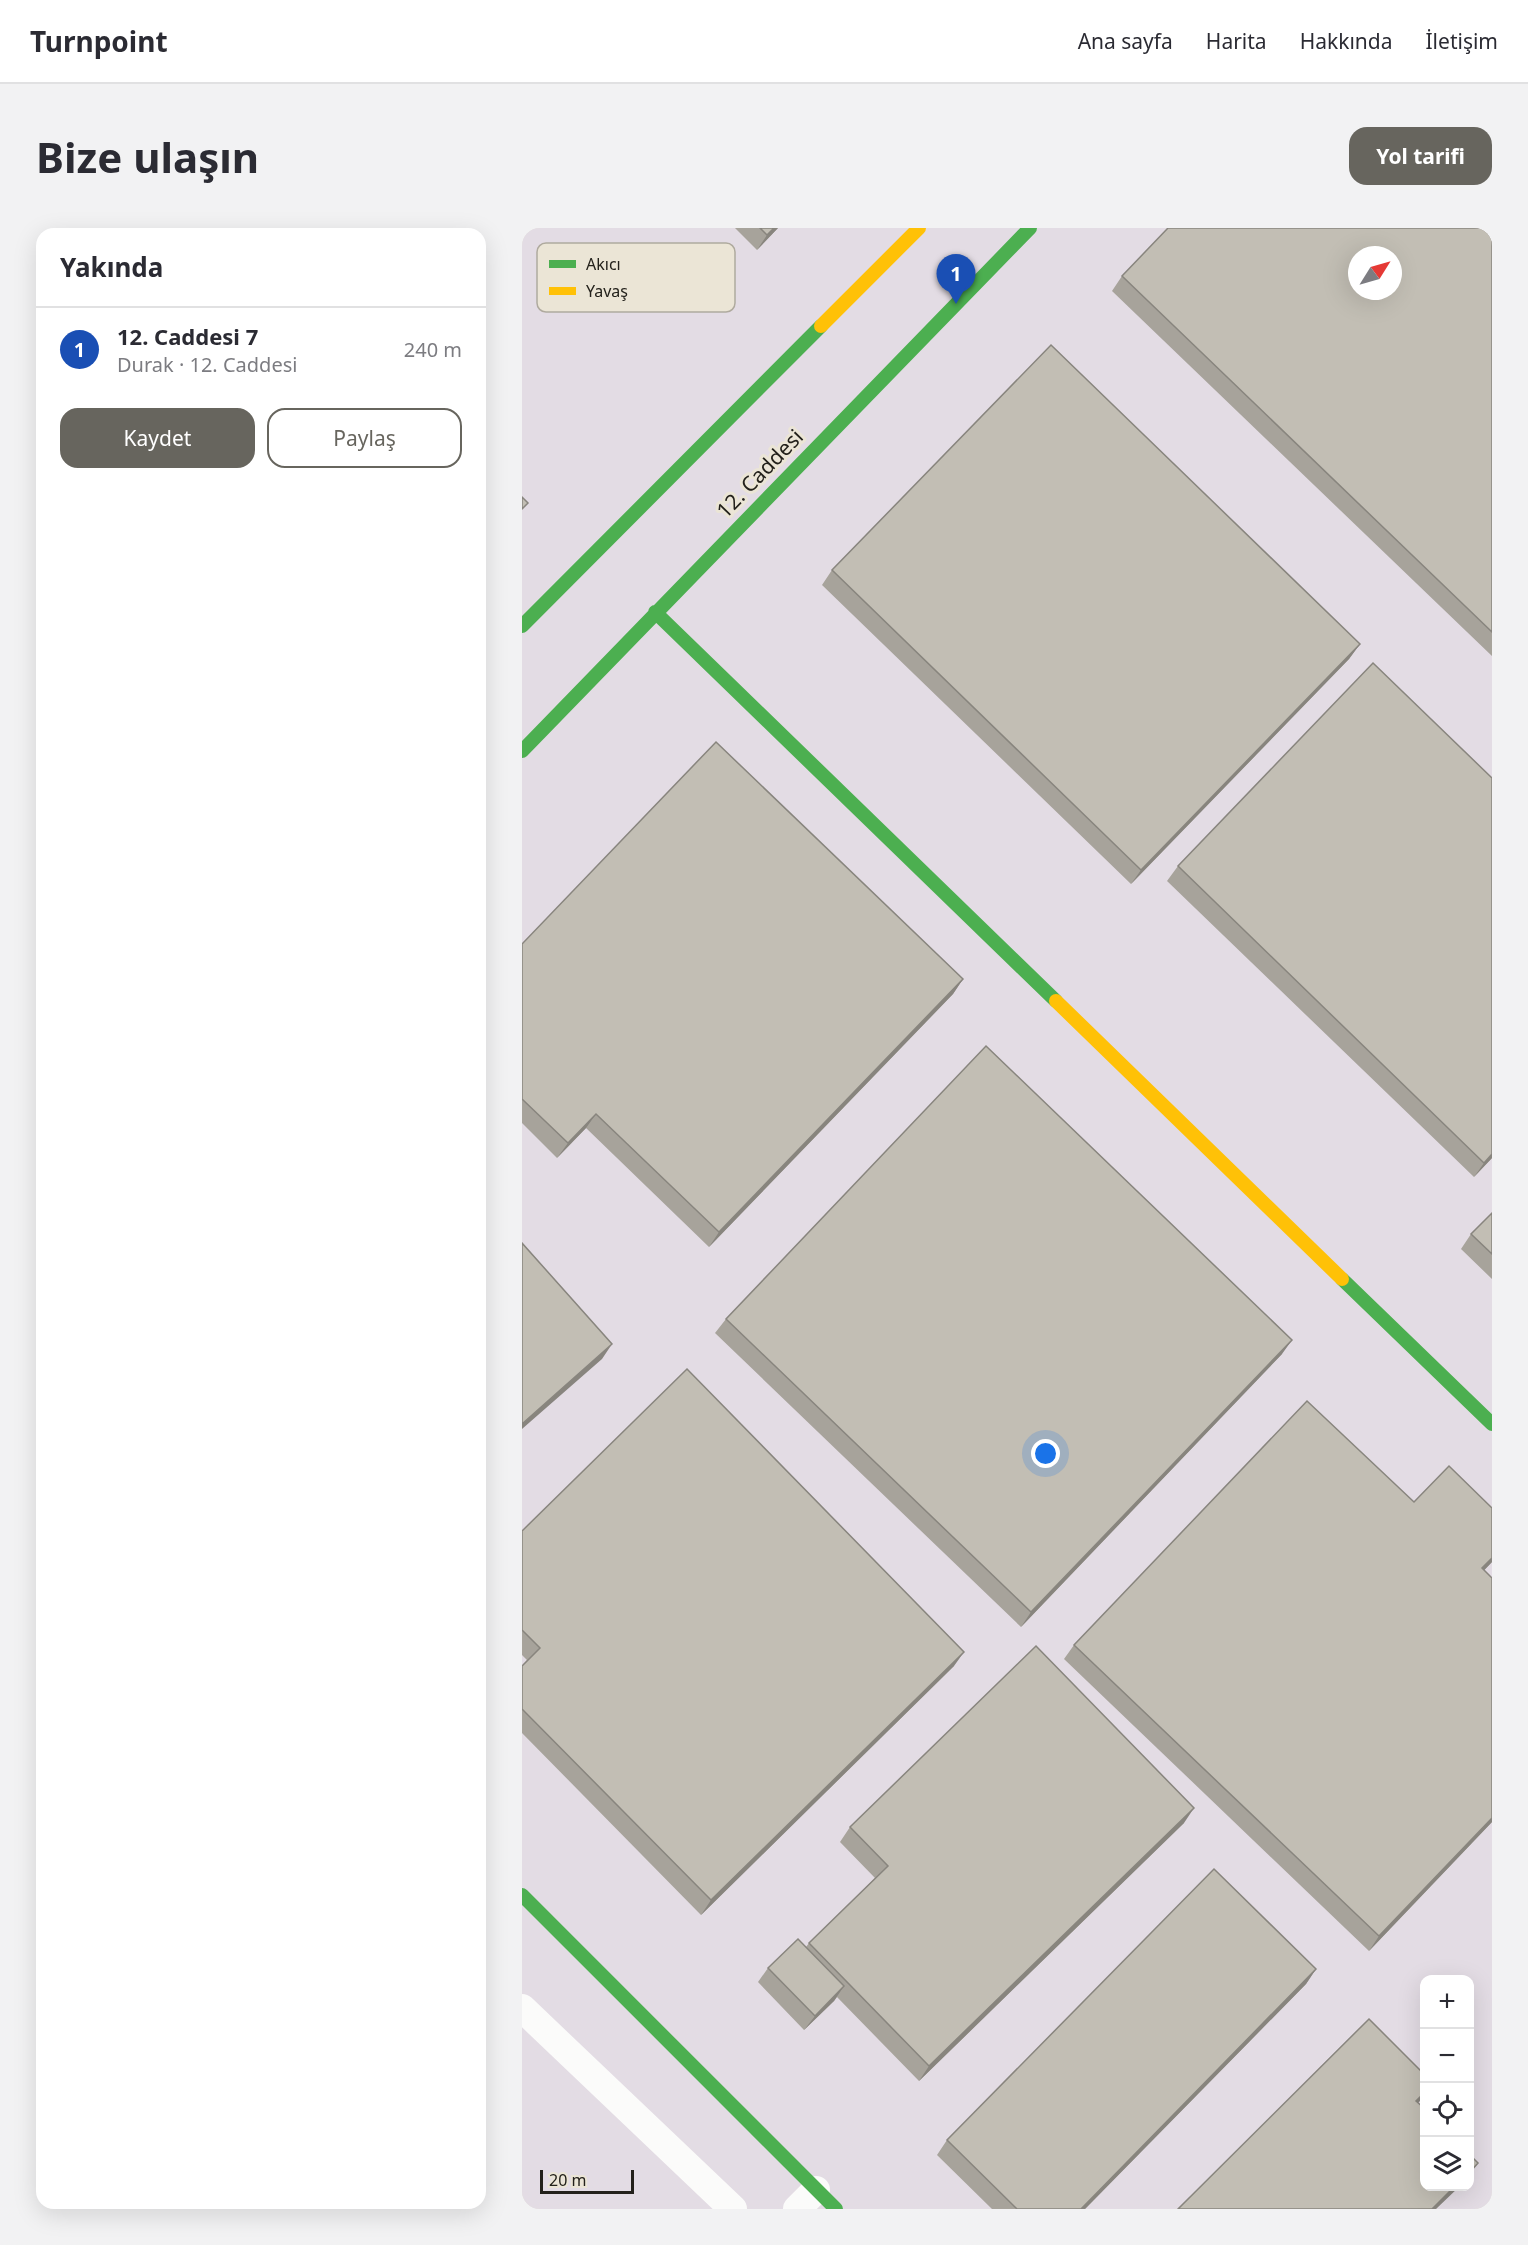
<!DOCTYPE html>
<html lang="tr">
<meta charset="utf-8">
<style>
body{margin:0;font-family:"Noto Sans",sans-serif;background:#f2f2f3;color:#2b2b33}
.controls{position:absolute;right:18px;bottom:18px;display:grid;overflow:hidden;border-radius:12px;box-shadow:0 6px 24px #0002}
.controls button{width:54px;height:54px;display:grid;place-items:center;padding:0;border:0;border-bottom:2px solid #e1e1e2;background:#fff;color:#2b2b33;font:30px sans-serif}
.compass{position:absolute;left:826px;top:18px;width:54px;height:54px;border-radius:50%;background:#fff;box-shadow:0 6px 24px #0002;rotate:53deg}
.scale{position:absolute;left:18px;bottom:15px;width:94px;box-sizing:border-box;padding-left:6px;border:3px solid #23211b;border-top:0;font-size:16px;line-height:21px;white-space:nowrap;color:#23211b;-webkit-text-stroke:4px #ebe5d6;paint-order:stroke}
.you{position:absolute;left:524px;top:1226px;width:21px;height:21px;margin:-15px;border:4px solid #fff;border-radius:50%;background:#1a73e8;box-shadow:0 0 0 9px #1a73e833}
.badge{display:grid;place-items:center;width:39px;height:39px;border-radius:50%;background:#67655e;color:#fff;font-size:20px;font-weight:700}
.pin{position:absolute;translate:-50% -50px;filter:drop-shadow(0 2px 3px #0008)}
.pin::after{content:'';position:absolute;top:32px;width:21px;height:18px;background:inherit;clip-path:polygon(0 0,100% 0,50% 100%)}
.list{margin:0;padding:0;list-style:none}
h2{display:flex;justify-content:space-between;align-items:center;height:78px;margin:0;padding:0 24px;font-size:26px}
h2 small{font-size:20px;font-weight:400;color:#7c7c81}
.list li{display:grid;grid-template-columns:39px 1fr auto;gap:18px;align-items:center;box-sizing:border-box;height:84px;padding:0 24px;border-top:2px solid #e1e1e2}
.list b{display:block;font-size:22px;white-space:nowrap}
.list p{margin:0;font-size:20px;white-space:nowrap;color:#7c7c81}
.list em{font-size:20px;font-style:normal;color:#7c7c81}
.actions{display:flex;gap:12px;padding:18px 24px}
.actions a{flex:1;padding:14px 0;border:2px solid #67655e;border-radius:18px;text-align:center;font-size:21px;color:#67655e}
.actions .main{background:#67655e;color:#fff}
.icon{flex:none;width:33px;height:33px;fill:none;stroke:currentColor;stroke-width:2;stroke-linecap:round;stroke-linejoin:round}
.map{position:relative;flex:none;width:970px;height:1981px;overflow:hidden;border-radius:18px}
header{display:flex;align-items:center;gap:36px;box-sizing:border-box;height:84px;padding:0 30px;background:#fff;border-bottom:2px solid #e1e1e2}
header strong{font-size:28px}
nav{display:flex;gap:33px;margin-inline-start:auto;font-size:21px}
.intro{display:flex;align-items:center;justify-content:space-between;box-sizing:border-box;height:144px;padding:0 36px}
h1{margin:0;font-size:42px}
.button{padding:15px 27px;border-radius:18px;background:#67655e;color:#fff;font-size:21px;font-weight:700}
main{display:flex;gap:36px;padding:0 36px}
aside{flex:1;background:#fff;border-radius:18px;box-shadow:0 6px 24px #0002}
.map>svg:first-child{display:block}
.industrial{fill:#e3dce4;fill-rule:evenodd}
.lines{fill:none;stroke-linecap:round;stroke-linejoin:round}
.street{stroke:#fbfbfa;stroke-width:28}
.fast{stroke:#4caf50;stroke-width:14}
.slow{stroke:#ffc107;stroke-width:14}
.wall{fill:#a7a39b}
.shaded-wall{fill:#88857e}
.building{fill:#c2beb4;stroke:#88857e;stroke-width:1.5;fill-rule:evenodd}
.labels{text-anchor:middle;stroke-width:6;stroke-linejoin:round;paint-order:stroke}
.street-label{font-size:21px;fill:#23211b;stroke:#ebe5d6}
.key{fill:#ebe5d6;stroke:#afaa9e;stroke-width:1.5}
.key-label{font-size:16px;fill:#23211b}
</style>
<header>
<strong>Turnpoint</strong>
<nav><a>Ana sayfa</a><a>Harita</a><a>Hakkında</a><a>İletişim</a></nav>
</header>
<div class="intro"><h1>Bize ulaşın</h1><a class="button">Yol tarifi</a></div>
<main>
<aside>
<h2>Yakında<small></small></h2>
<ul class="list">
<li><span class="badge" style="background:#1a4fb4">1</span><div><b>12. Caddesi 7</b><p>Durak · 12. Caddesi</p></div><em>240 m</em></li>
</ul>
<div class="actions"><a class="main">Kaydet</a><a>Paylaş</a></div>
</aside>
<div class="map">
<svg width="970" height="1981" viewBox="0 0 970 1981">
<rect width="100%" height="100%" fill="#e6e3db"/>
<!-- industrial -->
<path class="industrial" d="M0,0H970V1981H0ZM835,27H871V63H835ZM902,1752H948V1958H902Z"/>
<g class="lines">
<!-- street -->
<path class="street" d="M0,1780L211,1981
M275,1981L294,1962"/>
<!-- fast -->
<path class="fast" d="M133,384L534,773
M0,398L299,98
M0,523L508,0
M820,1051L970,1196
M0,1667L314,1981"/>
<!-- slow -->
<path class="slow" d="M299,98L397,0
M534,773L820,1051"/>
</g>
<!-- wall -->
<path class="wall" d="M213,0H256L235,22Z
M970,0V428L590,63L600,48Z
M310,342L838,416L827,431L609,656L300,357Z
M656,638L970,930L952,949L645,653Z
M0,716L441,751L431,766L187,1019L64,900L35,930L0,895Z
M970,985V1051L939,1021L949,1006Z
M204,1091L760,1126L499,1399L193,1105Z
M892,1274L970,1280V1334L962,1342L970,1350V1594L847,1723L542,1431L552,1417Z
M0,1303L432,1438L179,1687L0,1505V1438L5,1432L0,1427Z
M662,1595L397,1853L315,1769L312,1773L282,1802L236,1754L246,1740L284,1719L287,1715L353,1650L318,1614L328,1599Z
M794,1741L784,1756L563,1981H470L415,1927L425,1912Z"/>
<!-- shaded-wall -->
<path class="shaded-wall" d="M252,0H256L235,22L245,7Z
M838,416L827,431L609,656L619,642Z
M441,751L431,766L187,1019L197,1004Z
M74,886L64,900L35,930L46,915Z
M970,926V930L952,949L962,935Z
M770,1112L760,1126L499,1399L509,1384Z
M90,1116L80,1131L0,1201V1196Z
M970,1330V1334L950,1355L960,1340Z
M442,1424L432,1438L179,1687L189,1672Z
M672,1580L662,1595L397,1853L407,1838Z
M970,1590V1594L847,1723L857,1708Z
M794,1741L784,1756L563,1981H559Z
M322,1758L312,1773L282,1802L293,1788Z
M903,1864V1868L884,1887L894,1873Z
M932,1959H937L914,1981H910Z"/>
<!-- building -->
<path class="building" d="M238,0H252L245,7Z
M646,0H970V404L600,48ZM835,27H871V63H835Z
M529,117L838,416L619,642L310,342Z
M0,269L6,275L0,281Z
M851,435L970,550V926L962,935L656,638Z
M194,514L441,751L197,1004L74,886L46,915L0,871V716Z
M464,818L770,1112L509,1384L204,1091Z
M970,985V1026L949,1006Z
M0,1015L90,1116L0,1196Z
M165,1141L442,1424L189,1672L0,1481V1438L18,1420L0,1402V1303Z
M785,1173L892,1274L927,1238L970,1280V1330L960,1340L970,1350V1590L857,1708L552,1417Z
M514,1418L672,1580L407,1838L287,1715L366,1638L328,1599Z
M692,1641L794,1741L559,1981H495L425,1912Z
M276,1711L322,1758L293,1788L246,1740Z
M847,1791L903,1847V1864L894,1873L903,1881V1959H932L910,1981H656Z
M948,1927L956,1935L948,1944Z"/>
<g class="labels">
<!-- street labels -->
<g class="street-label">
<text transform="translate(238 246) rotate(-46)" y="7">12. Caddesi</text>
</g>
</g>
<!-- legend -->
<rect x="15" y="15" width="198" height="69" rx="9" class="key"/>
<rect x="27" y="32" width="27" height="8" fill="#4caf50"/>
<rect x="27" y="59" width="27" height="8" fill="#ffc107"/>
<g class="key-label">
<text x="64" y="42">Akıcı</text>
<text x="64" y="69">Yavaş</text>
</g>
</svg>
<div class="controls">
<button>+</button>
<button>−</button>
<button><svg class="icon" aria-label="locate" viewBox="0 0 24 24"><circle cx="12" cy="12" r="6"/><path d="M12 2v4M12 18v4M2 12h4M18 12h4"/></svg></button>
<button><svg class="icon" aria-label="layers" viewBox="0 0 24 24"><path d="M12 4l9 5-9 5-9-5zM3 14l9 5 9-5"/></svg></button>
</div>
<svg class="compass" viewBox="-18 -18 36 36"><path d="M0-13l5 13h-10z" fill="#e53935"/><path d="M0 13l5-13h-10z" fill="#7c7c81"/></svg>
<div class="scale">20 m</div>
<div class="you"></div>
<div class="pin badge" style="left:434px;top:76px;background:#1a4fb4">1</div>
</div>
</main>
